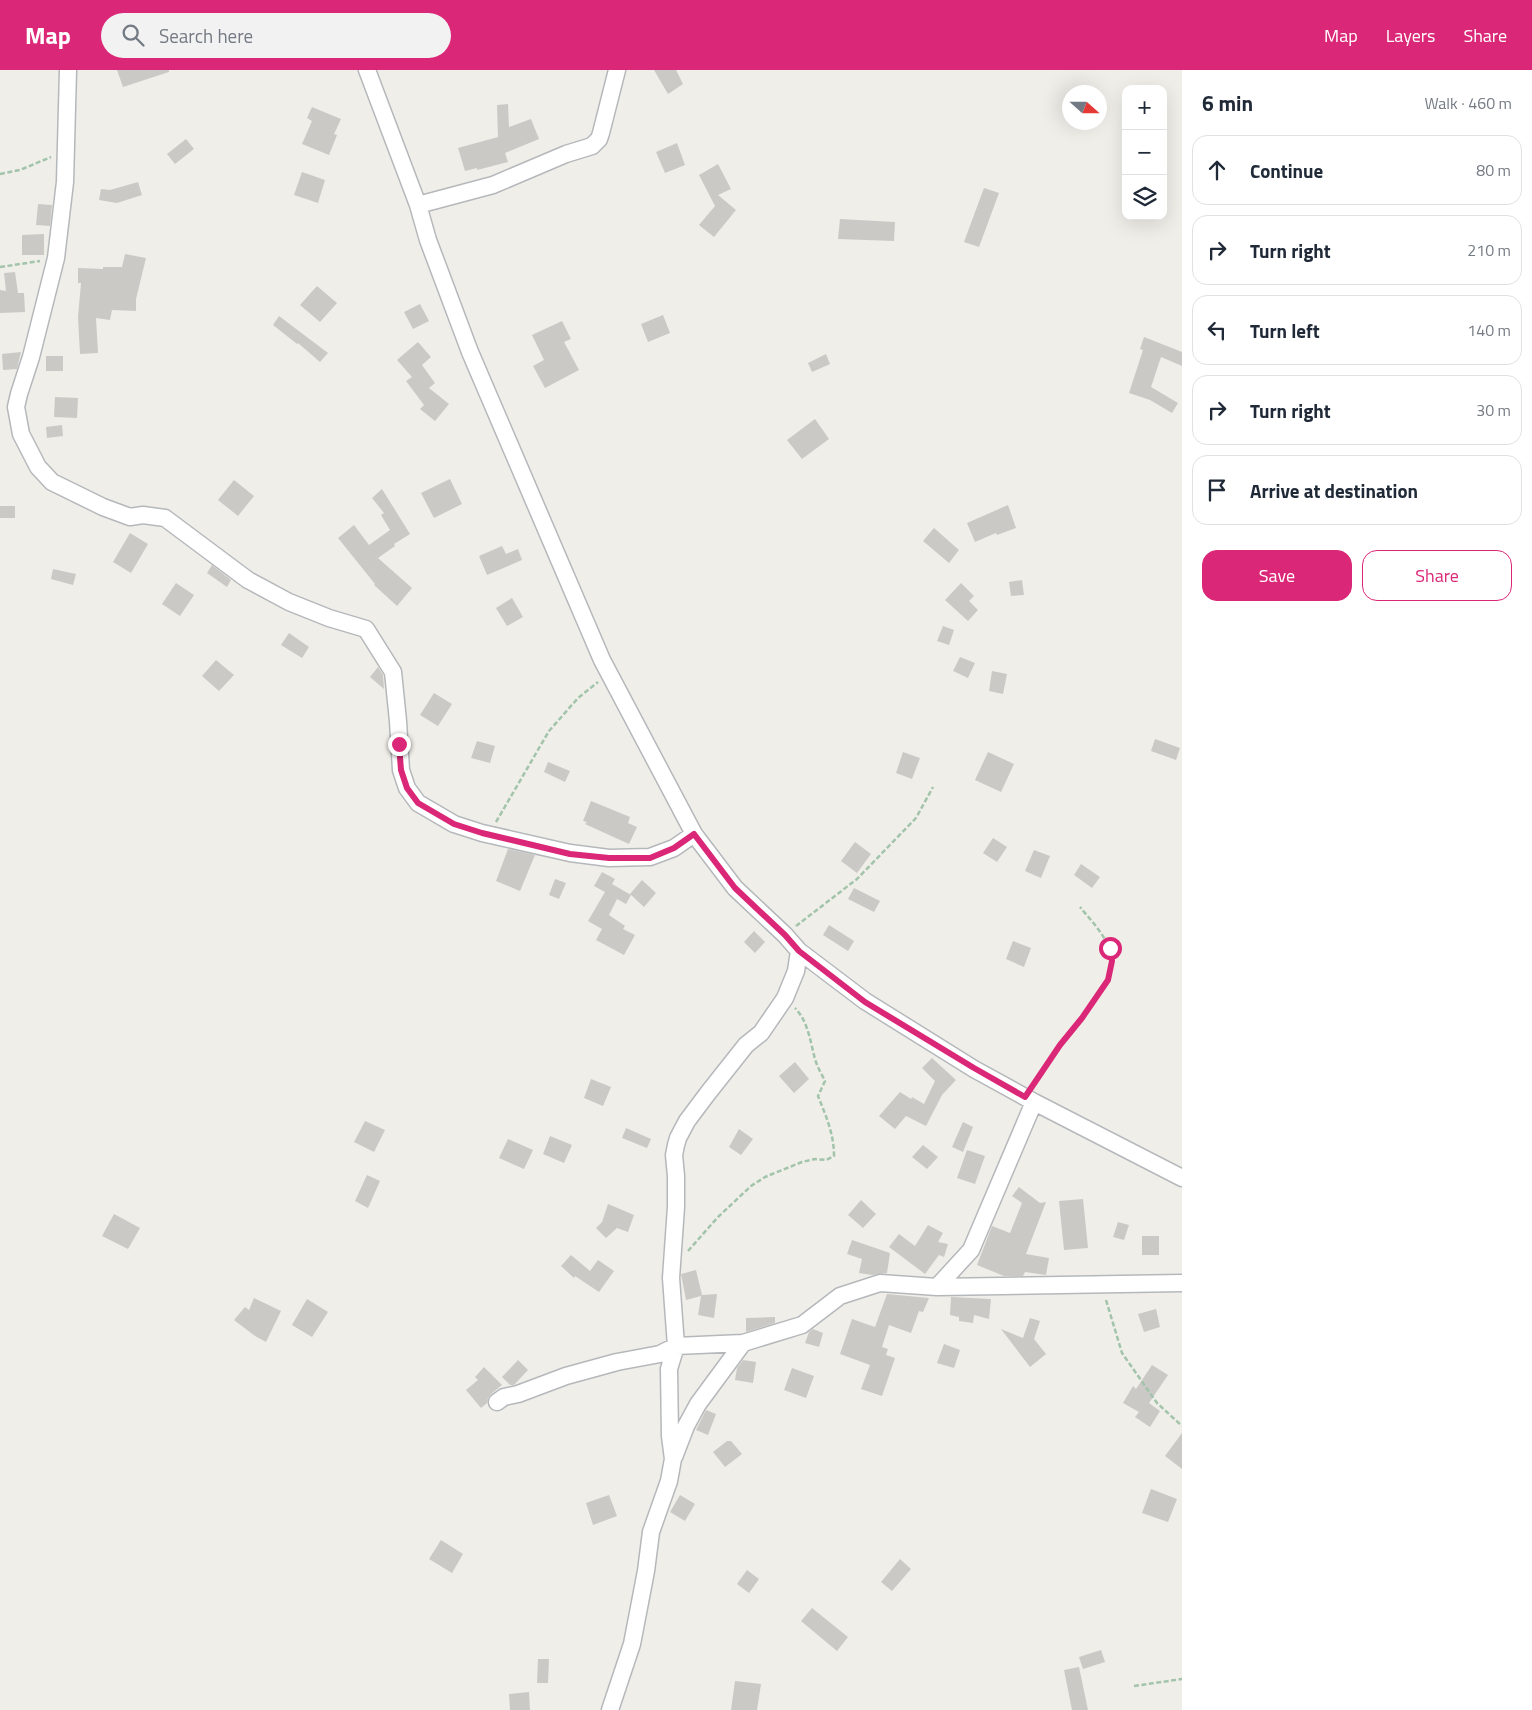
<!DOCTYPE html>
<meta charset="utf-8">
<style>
body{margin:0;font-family:"Titillium Web",sans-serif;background:#f2f2f3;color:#1f2937}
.controls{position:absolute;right:15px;top:15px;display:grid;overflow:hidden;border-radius:10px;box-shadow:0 5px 20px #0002}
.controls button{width:45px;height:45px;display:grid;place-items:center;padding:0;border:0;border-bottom:1px solid #e0e1e3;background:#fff;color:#1f2937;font:25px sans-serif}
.compass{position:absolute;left:1062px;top:15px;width:45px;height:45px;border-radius:50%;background:#fff;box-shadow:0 5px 20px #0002;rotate:111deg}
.stop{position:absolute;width:15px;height:15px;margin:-11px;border:4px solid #db2777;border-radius:50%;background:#fff}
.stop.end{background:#db2777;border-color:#fff;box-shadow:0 1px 5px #0008}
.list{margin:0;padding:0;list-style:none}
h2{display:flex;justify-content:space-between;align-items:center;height:65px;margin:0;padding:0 20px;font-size:21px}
h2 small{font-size:16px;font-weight:400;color:#747a83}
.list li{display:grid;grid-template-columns:32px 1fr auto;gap:15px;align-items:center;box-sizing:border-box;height:70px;margin:0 10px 10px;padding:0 10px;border:1px solid #e0e1e3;border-radius:15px}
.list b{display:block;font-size:19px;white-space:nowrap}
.list em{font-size:16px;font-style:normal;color:#747a83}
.actions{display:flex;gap:10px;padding:15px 20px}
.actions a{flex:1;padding:11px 0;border:1px solid #db2777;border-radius:15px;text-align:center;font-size:18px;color:#db2777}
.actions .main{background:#db2777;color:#fff}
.icon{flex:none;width:28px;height:28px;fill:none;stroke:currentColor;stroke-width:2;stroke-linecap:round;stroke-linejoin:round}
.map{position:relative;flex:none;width:1182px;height:1640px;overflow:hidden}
header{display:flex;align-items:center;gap:30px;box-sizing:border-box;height:70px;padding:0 25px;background:#db2777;color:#fff}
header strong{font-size:24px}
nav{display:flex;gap:28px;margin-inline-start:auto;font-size:18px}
.search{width:350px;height:45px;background:#f2f2f3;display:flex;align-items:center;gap:12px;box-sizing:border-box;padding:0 18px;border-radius:28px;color:#747a83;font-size:19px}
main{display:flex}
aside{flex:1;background:#fff}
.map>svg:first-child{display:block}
.building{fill:#cbc9c5}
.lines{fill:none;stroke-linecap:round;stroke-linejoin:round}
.street-casing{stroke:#b5b8bb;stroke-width:19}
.path{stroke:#a2c4ab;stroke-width:2.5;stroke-dasharray:5 2.5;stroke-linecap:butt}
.street{stroke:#fff;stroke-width:16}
.route{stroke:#db2777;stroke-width:6}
</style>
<header>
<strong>Map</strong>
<div class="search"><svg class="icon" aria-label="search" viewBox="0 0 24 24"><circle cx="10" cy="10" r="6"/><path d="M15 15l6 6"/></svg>Search here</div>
<nav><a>Map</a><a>Layers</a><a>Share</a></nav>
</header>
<main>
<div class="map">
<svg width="1182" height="1640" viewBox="0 0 1182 1640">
<rect width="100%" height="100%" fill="#f0eee9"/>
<!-- building -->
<path class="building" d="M117,0H169V2L123,17Z
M654,0H676L683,14L668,24Z
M508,34L509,57L531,49L539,69L505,83L508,92L477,100V98L465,101L458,78L498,67L497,35Z
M312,37L341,49L334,64L337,65L329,85L302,74L312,51L307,48Z
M186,69L194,79L175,94L167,84Z
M677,73L685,95L665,103L656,82Z
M718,94L731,119L718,125L736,140L714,167L699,155L715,136L699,105Z
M302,102L325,110L318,133L294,125Z
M138,112L142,125L117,133L99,130L101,119L110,120Z
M984,118L999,123L979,177L964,172Z
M38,134L52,135L50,156L36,155Z
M840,149L895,152L894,171L838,169Z
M44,164V185H22V165Z
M125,184L146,188L136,229V241L112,240L110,250L96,248L98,283L80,284L78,247L81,213H78V198L103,199V197H122Z
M15,202L18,223H24L25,242L0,243V220L6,221L4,203Z
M317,216L337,233L320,252L300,235Z
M420,234L429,251L413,259L404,242Z
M663,245L670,263L648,272L641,254Z
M279,246L328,283L320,292L298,273L297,274L273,255Z
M562,251L571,269L564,272L579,300L545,318L533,296L544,290L532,265Z
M1144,267L1182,282V296L1161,287L1151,317L1178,333L1172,343L1150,330L1129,323L1143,280L1140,279Z
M418,272L431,287L422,295L435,313L429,318L449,334L435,351L420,339L424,335L406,311L412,307L397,290Z
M21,282L17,299L3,300L2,284Z
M826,284L830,294L812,302L808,293Z
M46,286H63V301H46Z
M55,327L78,328L77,348L54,347Z
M815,349L829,369L802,389L787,370Z
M62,355L63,366L47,368L46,357Z
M450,409L462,434L434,448L421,423Z
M234,410L254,426L238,446L218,430Z
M382,419L410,464L394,474L395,476L378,488L412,518L397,536L374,515L375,514L338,468L354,455L369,475L390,460L381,445L384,443L372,428Z
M1008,435L1016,458L997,465L996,463L975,472L967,453Z
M0,436H15V448H0Z
M934,458L959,480L949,493L923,471Z
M130,463L148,474L131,503L113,492Z
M502,476L506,484L518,479L522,490L487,505L479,486Z
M212,495L231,510L227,517L207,503Z
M53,499L76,504L73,515L51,509Z
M1022,510L1024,525L1011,526L1009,512Z
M176,513L194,525L180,546L162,534Z
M961,513L974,526L969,531L978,540L968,551L945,530Z
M512,528L523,547L507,556L496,538Z
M943,556L954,560L949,575L937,571Z
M289,563L309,577L302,588L281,575Z
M960,587L975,593L968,608L953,601Z
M216,590L234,605L219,621L202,606Z
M378,597L383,605L384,619L370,607Z
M992,601L1007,604L1003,624L989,621Z
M434,623L452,634L438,656L420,645Z
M1155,669L1180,678L1176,690L1151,681Z
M477,671L495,676L490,693L471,688Z
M903,682L920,688L912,709L896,703Z
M988,682L1014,694L1001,722L975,710Z
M548,692L570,701L565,712L544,702Z
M591,731L630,747L628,753L637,757L629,774L585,754L587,752L583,751Z
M993,768L1007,777L997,792L983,783Z
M855,772L871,784L857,803L841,791Z
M508,779L535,785L520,821L496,811Z
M1034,780L1050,786L1041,808L1025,801Z
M1081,794L1100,807L1092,818L1074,805Z
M602,802L615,809L612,814L631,825L626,834L617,829L609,845L625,856L623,859L635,865L624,885L596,870L602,859L588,851L605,822L594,816Z
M555,809L566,813L559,829L549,825Z
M642,810L656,823L644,837L630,824Z
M854,818L880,831L874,842L848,829Z
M829,855L854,871L848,881L823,865Z
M754,861L765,872L755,883L744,872Z
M1013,871L1031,878L1024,897L1006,889Z
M932,988L956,1010L942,1025L926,1056L906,1046L895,1059L879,1046L900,1022L911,1029L912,1027L924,1034L935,1011L922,998Z
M795,992L809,1009L794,1023L779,1006Z
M591,1009L611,1017L603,1036L584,1028Z
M365,1051L385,1060L374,1082L354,1072Z
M963,1052L973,1057L963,1082L952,1077Z
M626,1058L651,1069L647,1078L622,1068Z
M739,1059L753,1069L741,1085L729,1077Z
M550,1066L572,1075L564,1093L543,1084Z
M508,1069L533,1080L524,1099L499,1088Z
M923,1075L938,1087L927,1099L912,1087Z
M967,1080L985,1086L975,1114L957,1108Z
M367,1105L380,1111L368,1138L355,1131Z
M1019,1117L1040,1133L1046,1132L1026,1184L1049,1188L1046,1205L1025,1202L1023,1206H1004L977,1195L992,1156L1010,1163L1022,1133L1012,1126Z
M1083,1129L1088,1178L1064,1180L1059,1131Z
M861,1130L876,1144L863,1158L848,1145Z
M608,1134L634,1145L628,1162L617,1158L606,1168L596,1158L602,1152Z
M114,1144L140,1158L128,1179L102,1166Z
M1118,1152L1129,1155L1124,1170L1113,1167Z
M928,1155L943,1163L938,1172L948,1174L944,1187L939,1185L925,1204L889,1177L899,1164L915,1176Z
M1142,1166H1159V1185H1142Z
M852,1170L890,1183L887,1203L872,1205L859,1203L862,1189L847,1184Z
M571,1185L590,1201L598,1190L614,1201L599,1222L575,1206L574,1208L561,1196Z
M696,1200L702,1225L717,1224L714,1248L698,1245L701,1226L686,1230L681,1204Z
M887,1224L929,1228L923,1242L919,1241L911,1263L889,1255L882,1277L888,1279L886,1285L895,1288L882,1326L861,1319L870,1295L840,1284L852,1249L875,1257Z
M951,1227L991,1229L989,1249L974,1245L973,1253L959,1251V1247L950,1245Z
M254,1228L281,1241L266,1272L255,1266L234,1250L245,1237L249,1240Z
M307,1229L328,1242L312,1267L292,1255Z
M1156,1239L1160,1257L1144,1262L1138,1244Z
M775,1247V1253L746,1262V1248Z
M1030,1248L1040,1251L1034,1269L1046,1284L1030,1297L1001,1259L1023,1268Z
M813,1259L823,1263L819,1277L805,1273L809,1262Z
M944,1274L960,1280L954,1298L937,1293Z
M518,1290L528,1300L514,1315H510L502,1307Z
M743,1290L756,1292L753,1313L735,1310L737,1298Z
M1152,1295L1168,1305L1149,1333L1160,1341L1150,1357L1135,1347L1139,1342L1123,1333L1133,1316L1136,1319Z
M484,1297L502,1315L491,1324L488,1328L487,1333L481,1338L466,1320L478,1310L475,1307Z
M792,1298L814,1306L806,1328L784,1320Z
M706,1340L716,1344L708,1365L696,1360Z
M1182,1363V1399L1165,1386Z
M727,1371H731L742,1384L725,1397L713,1382Z
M1151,1419L1177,1429L1168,1452L1142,1443Z
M609,1425L617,1446L593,1455L586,1433Z
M680,1425L695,1434L685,1451L670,1442Z
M441,1470L463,1484L452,1503L429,1489Z
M900,1489L911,1499L892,1521L881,1512Z
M747,1500L759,1509L749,1523L737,1514Z
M812,1538L848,1567L837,1581L801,1551Z
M1101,1580L1105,1592L1083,1599L1079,1587Z
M538,1589H549L548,1613H537Z
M1079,1597L1088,1640H1072L1064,1600Z
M735,1611L761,1614L757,1640H731Z
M529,1622L530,1640H510L509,1624Z"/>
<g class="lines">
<!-- street casing -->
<g class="street-casing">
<path id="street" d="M68,0L65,112L56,188L31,287L19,324L16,337L21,364L38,397L52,412L103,437L130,447L143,445L165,448L248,510L289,532L329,548L366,559L393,602L398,651L401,700L407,718L418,733L454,754L482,763L570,783L609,788L650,787L674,778L694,764
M367,0L418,135L428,170L470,282L602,590L694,764L735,818L785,865L799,881L865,931L974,999L1034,1032L1182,1108
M418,135L493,115L566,84L592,76L599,69L601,63L617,0
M937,1217L971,1180L1034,1032
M743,1273L802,1255L840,1226L880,1213L937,1217L1182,1213
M497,1332L504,1327L518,1324L566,1306L617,1292L660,1284L676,1276L743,1273L698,1334L686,1356L674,1387
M610,1640L632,1574L646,1501L651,1462L669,1411L673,1389L670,1366L669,1299L676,1276L671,1208L676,1137V1106L674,1085L676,1075L678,1068L687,1051L708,1023L746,975L761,963L785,928L796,901L799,881"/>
</g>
<!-- path -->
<path class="path" d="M0,104L20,100L51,87
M0,197L40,191
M496,752L549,661L578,628L598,612
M796,856L857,809L916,748L933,717
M1033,1015C1042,1002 1050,989 1059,976C1072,957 1115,912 1112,889C1109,868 1092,852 1080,837
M688,1181L718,1147L751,1116L765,1107L802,1092L815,1089L826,1090L834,1086C834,1064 826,1046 818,1026L825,1011C821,1003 816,995 814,985C810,969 807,950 795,938
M1106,1230L1122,1283L1157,1333L1182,1356
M1134,1616L1182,1609"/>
<!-- street -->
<use href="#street" class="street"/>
</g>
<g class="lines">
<!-- route -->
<path class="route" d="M399,674L401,700L407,718L418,733L454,754L482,763L570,784L609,788H650L674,778L694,764L735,818L785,865L799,881L865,932L974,998L1025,1027L1060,975L1082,948L1108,910L1112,891L1110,878"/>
</g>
</svg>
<div class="controls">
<button>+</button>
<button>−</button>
<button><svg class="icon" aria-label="layers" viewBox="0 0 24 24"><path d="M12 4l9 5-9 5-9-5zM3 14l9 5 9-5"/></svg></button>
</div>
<svg class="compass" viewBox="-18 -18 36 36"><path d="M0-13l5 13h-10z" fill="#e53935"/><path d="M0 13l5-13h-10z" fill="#747a83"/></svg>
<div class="stop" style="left:1110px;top:878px"></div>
<div class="stop end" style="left:399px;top:674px"></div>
</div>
<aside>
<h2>6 min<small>Walk · 460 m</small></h2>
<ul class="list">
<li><svg class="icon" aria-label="ahead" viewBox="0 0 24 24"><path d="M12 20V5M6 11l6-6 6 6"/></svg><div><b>Continue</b></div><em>80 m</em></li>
<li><svg class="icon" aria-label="right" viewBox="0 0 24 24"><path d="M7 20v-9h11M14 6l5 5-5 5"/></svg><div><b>Turn right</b></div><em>210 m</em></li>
<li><svg class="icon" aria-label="left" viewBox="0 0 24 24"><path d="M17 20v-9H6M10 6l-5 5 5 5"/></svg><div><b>Turn left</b></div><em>140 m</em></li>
<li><svg class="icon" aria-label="right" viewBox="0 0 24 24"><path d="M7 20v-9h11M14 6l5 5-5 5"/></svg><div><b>Turn right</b></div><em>30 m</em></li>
<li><svg class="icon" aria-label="arrive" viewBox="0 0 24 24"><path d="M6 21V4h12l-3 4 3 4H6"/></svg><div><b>Arrive at destination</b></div></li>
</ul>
<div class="actions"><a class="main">Save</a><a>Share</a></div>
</aside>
</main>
